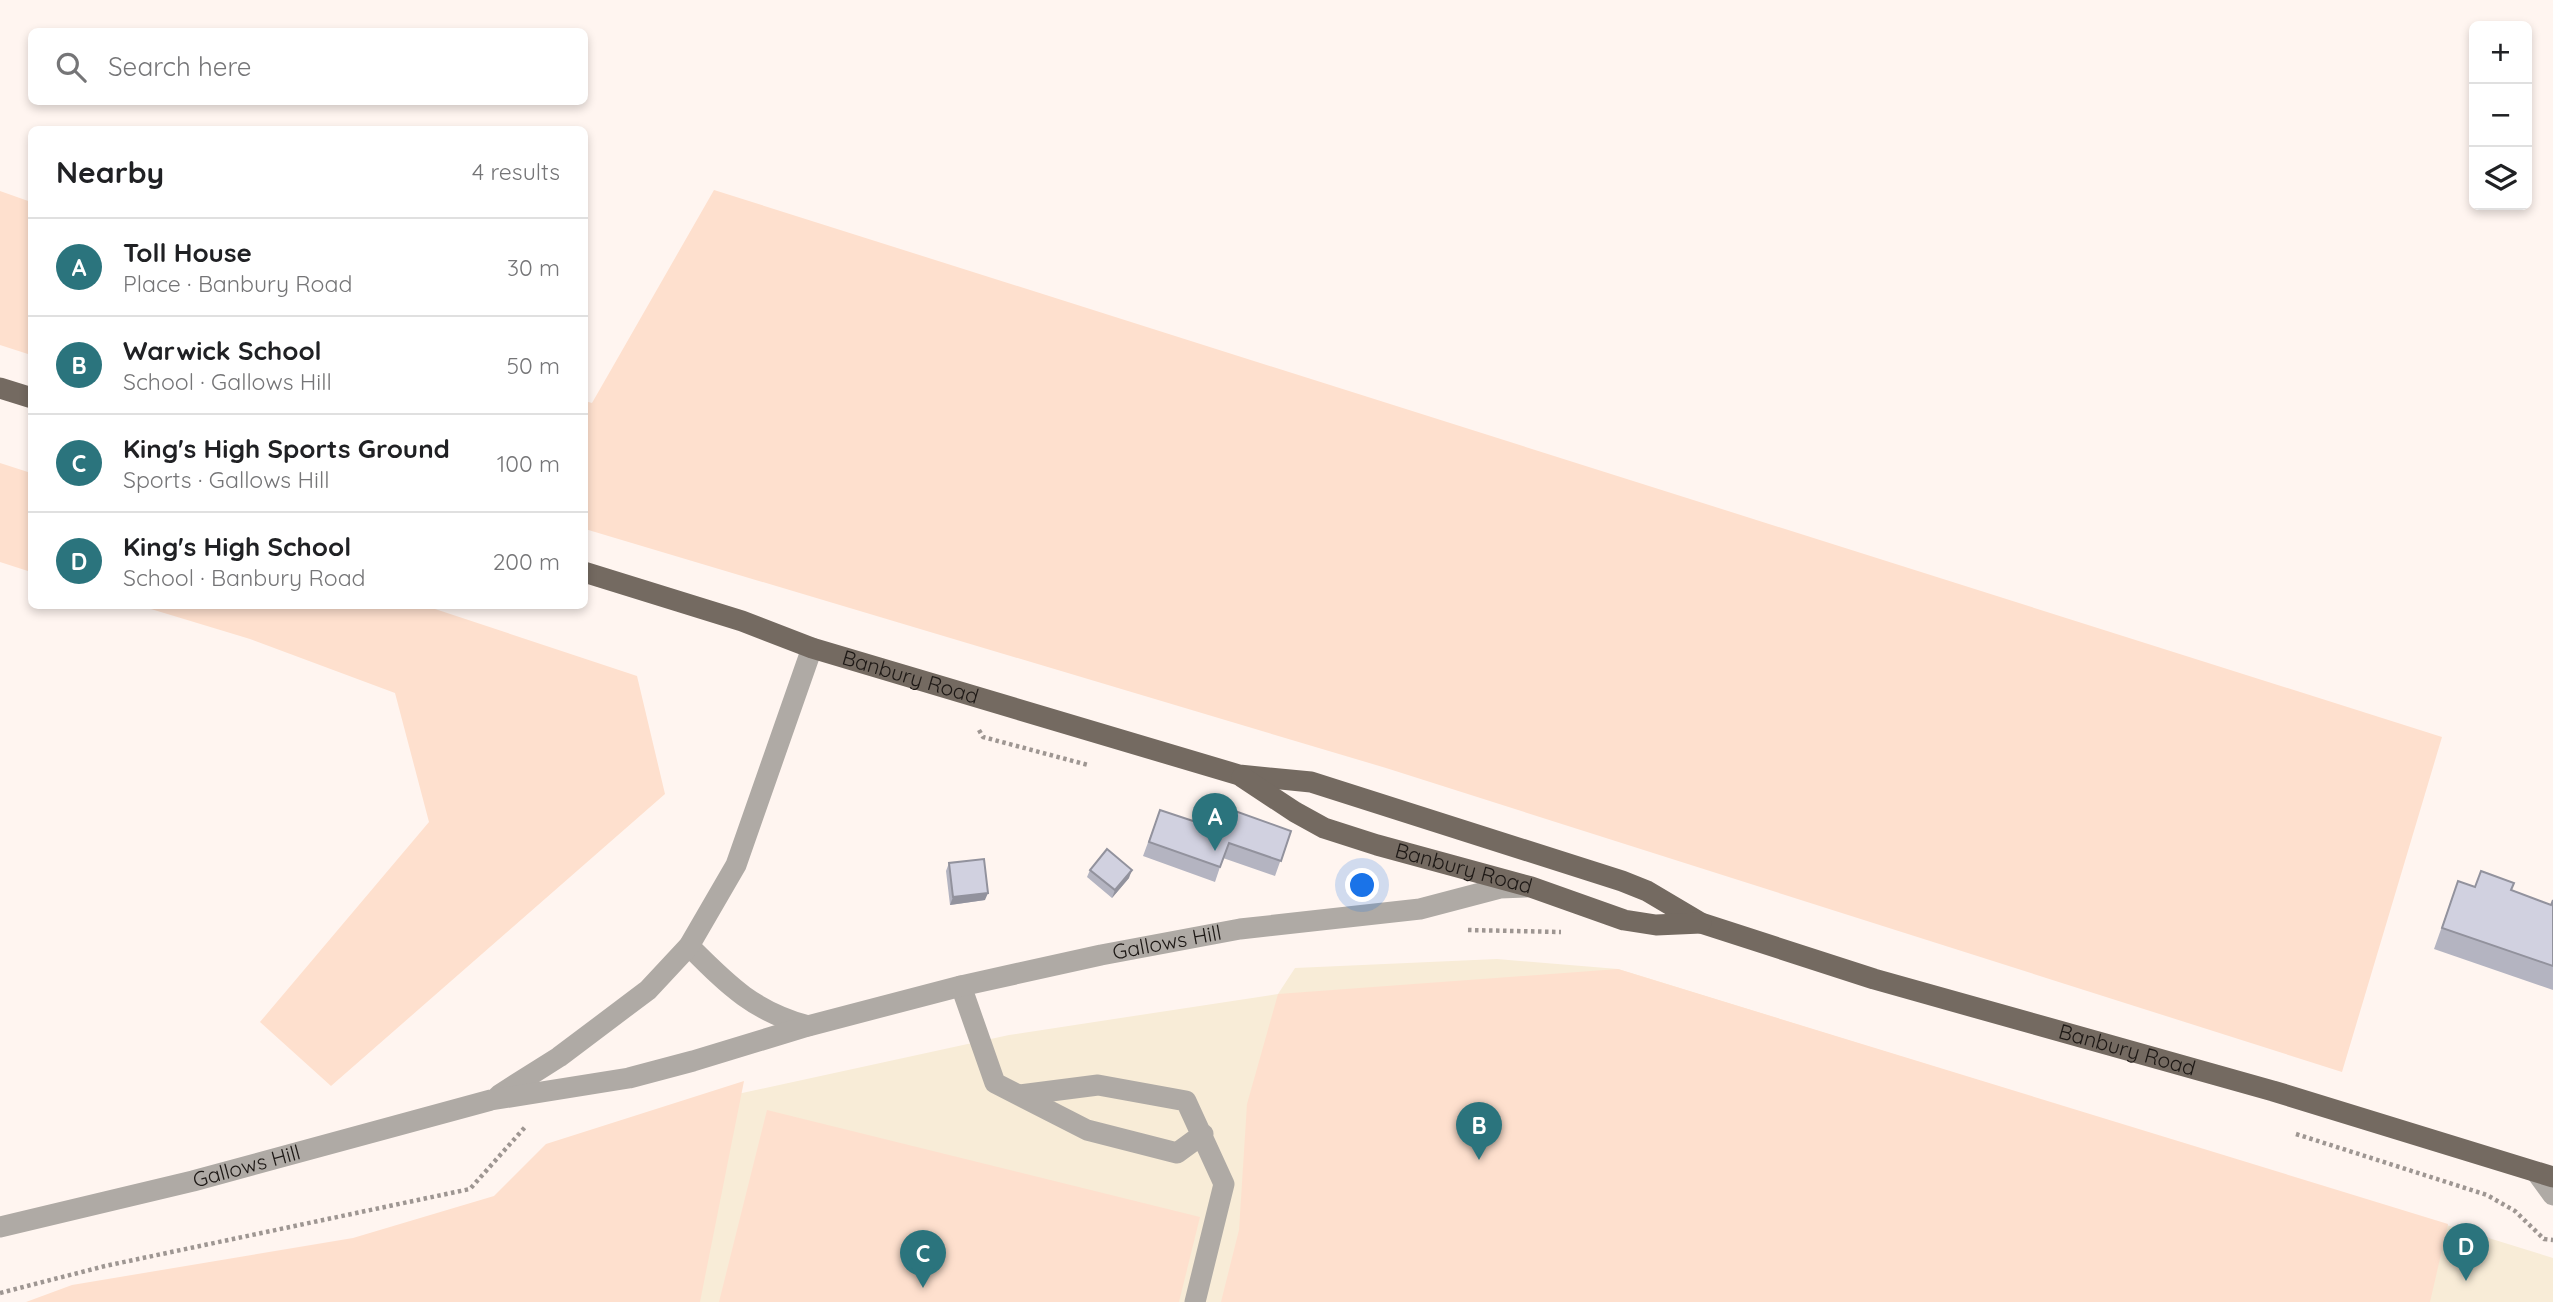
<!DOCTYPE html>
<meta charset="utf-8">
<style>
body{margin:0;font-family:Quicksand,sans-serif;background:#f2f2f2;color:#202124}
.controls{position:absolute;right:21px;top:21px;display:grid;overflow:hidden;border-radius:10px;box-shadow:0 4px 10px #0003}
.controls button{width:63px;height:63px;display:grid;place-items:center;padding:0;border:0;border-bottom:2px solid #e0e0e0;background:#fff;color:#202124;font:35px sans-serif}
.you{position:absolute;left:1363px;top:886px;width:24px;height:24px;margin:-18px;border:5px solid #fff;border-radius:50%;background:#1a73e8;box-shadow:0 0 0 10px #1a73e833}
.badge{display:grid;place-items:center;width:46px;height:46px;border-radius:50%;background:#2b747d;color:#fff;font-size:23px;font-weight:700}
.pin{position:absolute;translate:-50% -58px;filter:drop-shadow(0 2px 4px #0008)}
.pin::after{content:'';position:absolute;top:37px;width:24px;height:21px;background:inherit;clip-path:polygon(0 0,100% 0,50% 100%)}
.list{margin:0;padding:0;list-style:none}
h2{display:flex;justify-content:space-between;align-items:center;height:91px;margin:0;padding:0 28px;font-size:30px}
h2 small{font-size:23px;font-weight:400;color:#757577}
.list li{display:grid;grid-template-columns:46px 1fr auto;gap:21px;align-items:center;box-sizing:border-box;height:98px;padding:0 28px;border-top:2px solid #e0e0e0}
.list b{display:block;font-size:26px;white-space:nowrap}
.list p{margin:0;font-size:23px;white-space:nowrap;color:#757577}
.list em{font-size:23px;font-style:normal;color:#757577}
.icon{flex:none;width:38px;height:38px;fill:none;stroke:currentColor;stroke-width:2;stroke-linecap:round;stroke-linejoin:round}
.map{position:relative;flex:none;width:2553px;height:1302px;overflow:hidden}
.search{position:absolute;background:#fff;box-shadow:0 4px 10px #0003;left:28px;top:28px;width:560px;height:77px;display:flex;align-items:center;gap:18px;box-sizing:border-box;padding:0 24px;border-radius:10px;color:#757577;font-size:26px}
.panel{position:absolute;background:#fff;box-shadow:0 4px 10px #0003;left:28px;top:126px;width:560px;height:483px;border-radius:10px}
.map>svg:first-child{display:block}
.education{fill:#f8ecd7}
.green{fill:#fee0ce}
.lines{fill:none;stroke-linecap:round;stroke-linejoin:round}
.path{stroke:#9e9692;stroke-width:4.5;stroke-dasharray:3.5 3.5;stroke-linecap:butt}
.service{stroke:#afaaa5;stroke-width:21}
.tertiary{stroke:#afaaa5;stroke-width:21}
.primary{stroke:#746a61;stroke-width:21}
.wall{fill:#b4b4c1}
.shaded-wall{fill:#92929d}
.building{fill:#d1d1e0;stroke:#92929d;stroke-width:2}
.labels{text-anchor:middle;stroke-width:5;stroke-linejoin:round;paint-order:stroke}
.street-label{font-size:21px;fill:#1d1815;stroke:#fff}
</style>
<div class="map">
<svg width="2553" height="1302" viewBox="0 0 2553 1302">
<rect width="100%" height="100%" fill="#fff5f0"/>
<!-- education -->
<path class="education" d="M1497,959L1618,969L2553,1258V1302H693L733,1095L1009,1035L1278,994L1295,968Z"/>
<!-- green -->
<path class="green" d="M714,190L2442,737L2342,1072L1386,768L585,529V401L592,403Z
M0,191L31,202V355L0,345Z
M0,463L31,473V572L0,562Z
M141,606H426L637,676L665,794L331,1086L260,1022L429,822L395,693L250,639Z
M1618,969L2448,1224L2430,1302H1221L1239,1230L1247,1104L1278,994Z
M744,1081L700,1302H26L72,1285L353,1238L494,1196L546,1144Z
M767,1110L1200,1217L1179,1302H719Z"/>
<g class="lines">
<!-- path -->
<path class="path" d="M979,730L983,737L1088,765
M1468,930L1561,932
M2296,1134L2487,1195L2515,1211L2544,1239L2553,1240
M0,1293L105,1266L470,1189L526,1126"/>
<!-- service -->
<path class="service" d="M961,986L995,1083L1087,1130L1177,1153L1203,1134
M1020,1095L1098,1085L1186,1101L1224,1184L1195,1302
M2537,1173L2553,1195"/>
<!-- tertiary -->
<g class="tertiary">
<path d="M689,946C728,985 753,1011 808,1026"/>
<path d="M499,1095L559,1057L648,990L689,946L736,865L812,648"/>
<path id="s1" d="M0,1227L193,1181L491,1100L629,1078L693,1061L808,1026L961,986L1101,955L1240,929L1420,909L1500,888L1526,887"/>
</g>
<!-- primary -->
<g class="primary">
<path d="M0,388L32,398"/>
<path id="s2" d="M584,572L742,621L812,648L1239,775L1311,782L1622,881L1647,891L1701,923L1874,979L2273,1091L2553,1177"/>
<path id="s3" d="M1242,777L1295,812L1324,828L1377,845L1531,887L1624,920L1656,925L1701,923"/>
</g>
</g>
<!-- wall -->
<path class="wall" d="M1160,810L1199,823L1291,831L1275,876L1223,858L1215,882L1143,856Z
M949,863L985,900L950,905L946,871Z
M1090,870L1129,878L1112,898L1087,877Z
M2458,881L2475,887L2512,890L2551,905L2553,900V990L2434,949Z"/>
<!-- shaded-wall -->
<path class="shaded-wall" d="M1132,870L1129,878L1112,898L1115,890Z
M988,893L985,900L950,905L953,897Z"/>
<!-- building -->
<path class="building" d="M1207,801L1291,831L1281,861L1229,843L1220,867L1149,842L1160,810L1199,823Z
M1107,849L1132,870L1115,890L1090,870Z
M984,859L988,893L953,897L949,863Z
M2481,871L2514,883L2511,890L2551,905L2553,900V966L2442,928L2458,881L2475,887Z"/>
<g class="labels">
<!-- street labels -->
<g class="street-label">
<text dy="7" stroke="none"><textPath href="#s2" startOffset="343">Banbury Road</textPath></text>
<text dy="7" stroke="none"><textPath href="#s3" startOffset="242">Banbury Road</textPath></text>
<text dy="7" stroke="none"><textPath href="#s1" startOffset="1202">Gallows Hill</textPath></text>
<text dy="7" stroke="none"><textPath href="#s2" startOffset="1619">Banbury Road</textPath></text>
<text dy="7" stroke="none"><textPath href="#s1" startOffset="254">Gallows Hill</textPath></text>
</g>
</g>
</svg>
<div class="controls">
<button>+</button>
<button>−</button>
<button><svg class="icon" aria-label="layers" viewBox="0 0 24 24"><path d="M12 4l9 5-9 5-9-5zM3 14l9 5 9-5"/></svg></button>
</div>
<div class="you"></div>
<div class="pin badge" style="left:1215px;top:851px">A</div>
<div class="pin badge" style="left:1479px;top:1160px">B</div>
<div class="pin badge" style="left:923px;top:1288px">C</div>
<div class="pin badge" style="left:2466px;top:1281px">D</div>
<div class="search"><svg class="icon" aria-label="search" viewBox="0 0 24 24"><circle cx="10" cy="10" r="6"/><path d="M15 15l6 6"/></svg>Search here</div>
<section class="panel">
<h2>Nearby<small>4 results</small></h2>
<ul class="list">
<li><span class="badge">A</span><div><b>Toll House</b><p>Place · Banbury Road</p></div><em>30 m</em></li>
<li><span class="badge">B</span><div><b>Warwick School</b><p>School · Gallows Hill</p></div><em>50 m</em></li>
<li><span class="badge">C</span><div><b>King's High Sports Ground</b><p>Sports · Gallows Hill</p></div><em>100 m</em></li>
<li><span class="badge">D</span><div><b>King's High School</b><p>School · Banbury Road</p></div><em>200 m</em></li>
</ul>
</section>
</div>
